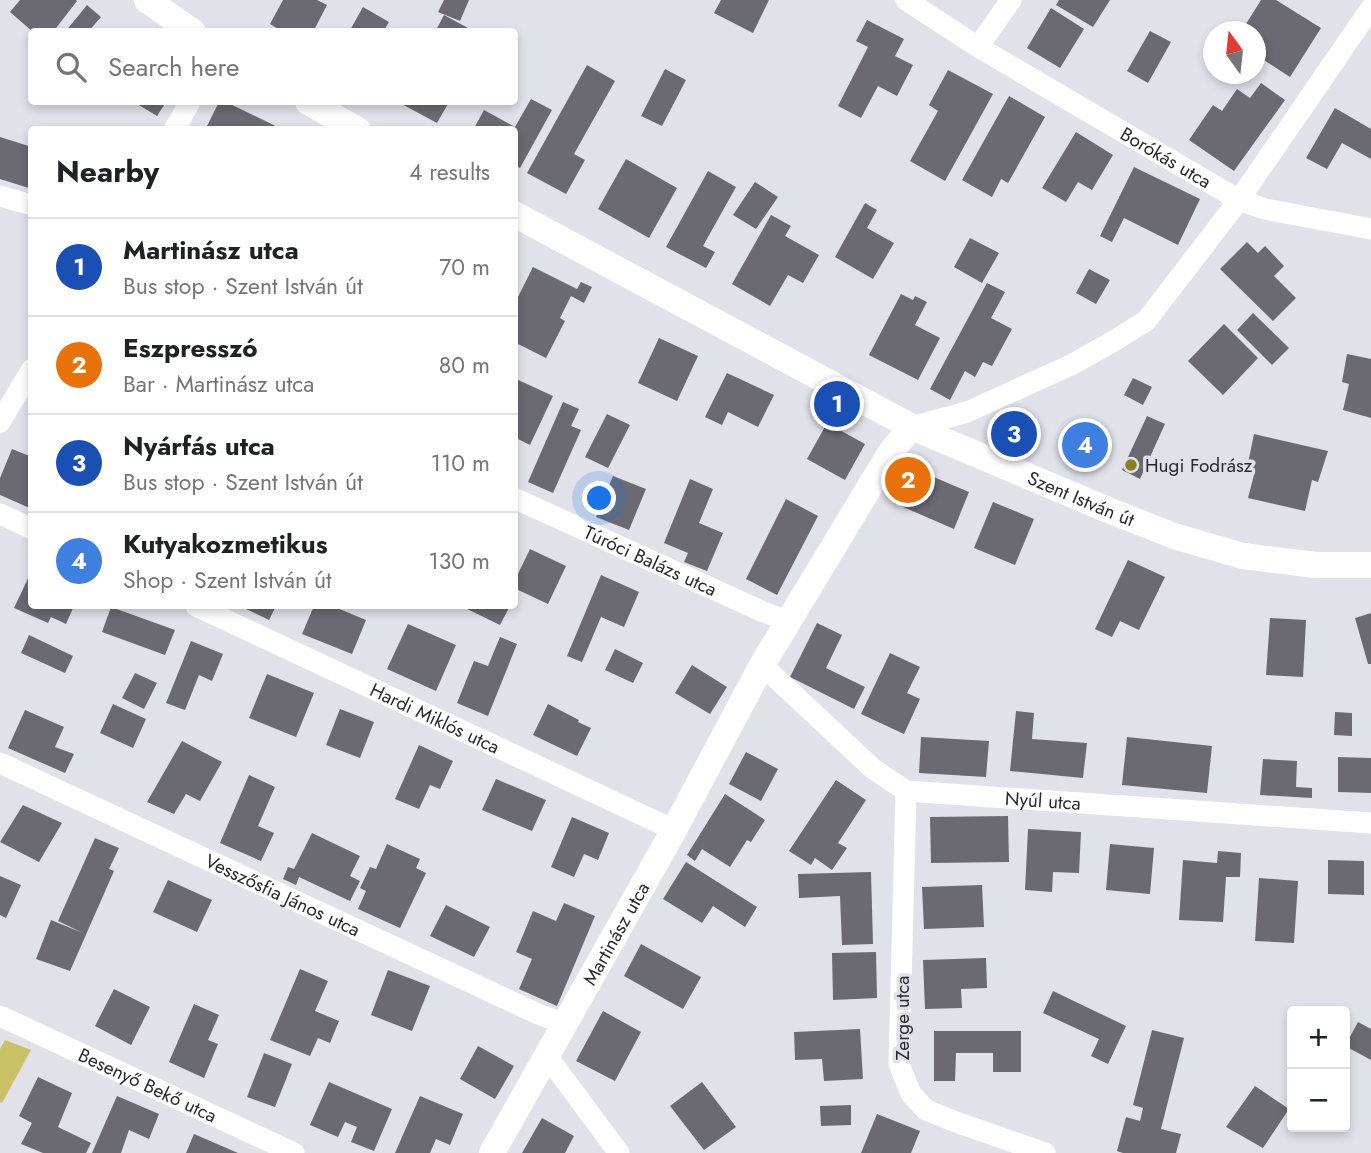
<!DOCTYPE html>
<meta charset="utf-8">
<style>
body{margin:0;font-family:Jost,sans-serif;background:#f6f6f6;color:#202124}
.controls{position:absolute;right:21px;bottom:21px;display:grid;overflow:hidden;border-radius:7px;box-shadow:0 4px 10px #0003}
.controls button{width:63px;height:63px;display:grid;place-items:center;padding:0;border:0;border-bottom:2px solid #e0e0e0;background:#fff;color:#202124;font:35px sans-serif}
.compass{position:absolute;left:1203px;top:21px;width:63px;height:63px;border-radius:50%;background:#fff;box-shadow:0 4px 10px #0003;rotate:345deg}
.you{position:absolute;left:600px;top:499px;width:24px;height:24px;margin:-18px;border:5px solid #fff;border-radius:50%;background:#1a73e8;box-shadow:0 0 0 10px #1a73e833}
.badge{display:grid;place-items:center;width:46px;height:46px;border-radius:50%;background:#b45309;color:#fff;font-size:23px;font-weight:700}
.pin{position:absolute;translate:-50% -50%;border:4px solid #fff;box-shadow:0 2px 7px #0006}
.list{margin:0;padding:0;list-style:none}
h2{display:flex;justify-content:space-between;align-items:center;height:91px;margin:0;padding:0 28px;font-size:30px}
h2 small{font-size:23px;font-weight:400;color:#757577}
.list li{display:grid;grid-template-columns:46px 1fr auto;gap:21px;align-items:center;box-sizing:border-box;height:98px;padding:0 28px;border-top:2px solid #e0e0e0}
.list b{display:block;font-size:26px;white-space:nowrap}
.list p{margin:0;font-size:23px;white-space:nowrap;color:#757577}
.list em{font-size:23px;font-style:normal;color:#757577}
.icon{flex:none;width:38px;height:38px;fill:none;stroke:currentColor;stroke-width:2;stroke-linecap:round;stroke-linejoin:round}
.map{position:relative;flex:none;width:1371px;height:1153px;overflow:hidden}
.search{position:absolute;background:#fff;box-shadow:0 4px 10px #0003;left:28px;top:28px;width:490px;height:77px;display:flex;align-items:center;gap:18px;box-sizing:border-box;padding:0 24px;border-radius:7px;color:#757577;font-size:26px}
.panel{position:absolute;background:#fff;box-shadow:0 4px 10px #0003;left:28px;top:126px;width:490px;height:483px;border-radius:7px}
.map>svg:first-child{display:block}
.green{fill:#c8c165}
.building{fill:#6b6a72}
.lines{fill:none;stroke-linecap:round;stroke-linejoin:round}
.minor{stroke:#fff;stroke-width:21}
.tertiary{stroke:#fff;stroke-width:26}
.poi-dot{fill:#878028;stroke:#e1e1ea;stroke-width:2.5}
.labels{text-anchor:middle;stroke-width:7;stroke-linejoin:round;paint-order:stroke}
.street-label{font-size:19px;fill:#2a2a2e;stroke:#e1e1ea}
.poi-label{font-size:19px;fill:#2a2a2e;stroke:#e1e1ea;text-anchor:start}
</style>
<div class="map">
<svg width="1371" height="1153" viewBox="0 0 1371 1153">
<rect width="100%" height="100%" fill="#e1e1ea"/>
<!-- green -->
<path class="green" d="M5,1040L31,1050L2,1103L0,1102V1049Z"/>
<!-- building -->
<path class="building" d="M20,0H76L77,1L53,32H33L10,12Z
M283,0H317L327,5L313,32H283L270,24Z
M444,0H469L460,21L438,12Z
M721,0H769L753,33L714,13Z
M1059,0H1110L1093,27L1056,5Z
M1261,0H1276L1321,28L1290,77L1256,55V32H1241Z
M87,5L101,17L88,32H65Z
M363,7L389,22L383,32H349Z
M1051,8L1084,29L1060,68L1027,48Z
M444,15L468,28L466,32H435Z
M867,20L904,39L895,56L913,65L897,96L878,86L861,118L838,106L868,47L856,41Z
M1150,31L1171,42L1148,83L1127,71Z
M587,65L615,81L574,154L585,160L566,194L527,173Z
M665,69L686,80L662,126L641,116Z
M948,70L993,94L945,181L910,161L938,111L929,105Z
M1261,83L1285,100L1234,171L1189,140L1213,105L1222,111L1237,89L1250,98Z
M1009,96L1045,117L1008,183L1001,179L992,197L962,180Z
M531,99L552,110L520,168L514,165V130H473L484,110L515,127Z
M134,102H166L157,116Z
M219,102H226L284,130H205Z
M398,102H449L437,123Z
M1335,108L1371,129V159L1342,143L1327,169L1306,158Z
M1076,132L1113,155L1092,190L1078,182L1066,202L1042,188Z
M0,137L32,147V189L0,179Z
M626,159L677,188L649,238L598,209Z
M1134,167L1200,199L1178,245L1124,218L1112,242L1100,236Z
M708,171L736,187L703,246L715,252L706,268L666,247Z
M755,182L778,197L756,229L733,215Z
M865,203L877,210L867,228L894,243L873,279L835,257Z
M771,215L791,226L785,236L819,255L803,283L788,275L770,306L732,284Z
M970,238L999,253L982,283L954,267Z
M1247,242L1258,253L1265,246L1284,266L1274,276L1296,298L1273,321L1220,269Z
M533,267L577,289L581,282L592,287L584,303L571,296L560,318L565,321L546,358L514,342V305Z
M1089,269L1110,280L1096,304L1076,293Z
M987,283L1005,292L991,318L1012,329L992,366L983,362L975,377L965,371L950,400L930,389Z
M901,294L913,300L915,296L927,302L915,325L940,338L918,380L869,355Z
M1253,313L1289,348L1272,365L1237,330Z
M1224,324L1258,358L1223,395L1188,361Z
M659,338L698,356L677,401L638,383Z
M1347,354L1371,359V418L1343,410L1349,384L1342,382Z
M727,373L774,395L758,427L728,412L722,425L705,417Z
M514,378L553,396L530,445L514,437Z
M1133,378L1152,387L1143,405L1124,395Z
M563,402L579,409L571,426L581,430L553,493L528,482Z
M607,414L630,425L608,468L585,457Z
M1147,416L1165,424L1140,479L1122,470Z
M827,423L865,444L845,480L807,459Z
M1254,434L1328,451L1318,482L1312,480L1305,511L1248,498L1255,471L1247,468Z
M12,449L32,457V509L0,495V478Z
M910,467L969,492L954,529L894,503Z
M613,476L646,489L629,530L596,517Z
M690,479L713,489L699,523L723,533L707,571L684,562L688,553L664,543Z
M786,499L818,516L777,595L746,579Z
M993,502L1034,519L1015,565L974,548Z
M530,549L566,566L548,604L514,588V582Z
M1128,560L1165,577L1139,630L1120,621L1112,637L1095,629Z
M32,570V606H74L66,624L51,617L48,623L14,608Z
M601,575L639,592L624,627L601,617L582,662L567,656Z
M240,606H276L269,620Z
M314,606H338L337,608L366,620L352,654L302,634Z
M466,606H510L500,625L465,608Z
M111,607L175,630L165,655L102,632Z
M1371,613V664H1368L1355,618Z
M1270,618L1306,620L1303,677L1266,675Z
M817,623L842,635L826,668L865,687L854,709L790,677Z
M408,624L456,645L436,691L387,669Z
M29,635L73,656L65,673L21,653Z
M500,637L517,644L488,716L457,703L474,661L488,666Z
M191,641L223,654L212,681L199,675L185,710L166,703Z
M615,649L643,663L633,683L605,670Z
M890,653L920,667L907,693L920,699L904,734L861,714Z
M692,665L727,687L710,714L675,693Z
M135,673L157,683L144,709L122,698Z
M267,674L314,693L296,737L249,718Z
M113,704L146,719L133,748L100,733Z
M548,704L579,720L578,722L591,728L577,756L533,735Z
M340,709L374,722L360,758L326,745Z
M25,710L64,727L55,747L74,754L65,773L8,748Z
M1016,711L1034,713L1032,739L1087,743L1083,778L1010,771Z
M1335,712L1352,713V736L1334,735Z
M921,737L989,741L986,777L919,773Z
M1127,737L1212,746L1207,793L1122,785Z
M182,741L222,762L200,801L186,794L174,814L147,802Z
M419,745L453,761L440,789L430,785L419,809L395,799Z
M746,752L778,769L761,801L729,784Z
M1338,757L1371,758V793L1338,792Z
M1263,759L1297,761L1296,787L1312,788V798L1260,795Z
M249,775L275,787L258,826L274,833L261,861L220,843Z
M496,779L546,800L532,831L482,810Z
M836,780L866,800L838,843L847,848L832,870L815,858L811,865L789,851Z
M725,794L765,820L751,842L747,840L730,867L702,849L695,861L687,855Z
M23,805L62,823L39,862L0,842Z
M1008,816L1009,862L931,863L930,817Z
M572,817L609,833L598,860L584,854L574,877L551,867Z
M1028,829L1081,832L1079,873L1053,872L1052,892L1025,890Z
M312,833L360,856L350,876L360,881L350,901L299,877L296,885L283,879L288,867L294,869Z
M95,838L119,848L109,869L114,871L70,971L36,959L51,920L83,933L58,921Z
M387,844L420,859L416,868L426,873L400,928L358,909L366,891L360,888L370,867L376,869Z
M1110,844L1154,848L1150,894L1106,890Z
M1218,851L1241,853L1240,877H1226L1223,922L1179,920L1183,860L1217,863Z
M1328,860L1364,861V895L1328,894Z
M686,862L757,907L745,927L713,906L702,923L663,899Z
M871,872L873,944L842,945L840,896L799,898L798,874Z
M0,876L21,885L6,918L0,915Z
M1259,878L1298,881L1294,943L1255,941Z
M168,880L212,900L197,932L153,912Z
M982,885L984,927L924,929L922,887Z
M564,903L595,916L557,1006L519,989L532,959L516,952L533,911L556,921Z
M446,905L490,927L474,957L430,936Z
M641,944L701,977L683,1009L624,976Z
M876,952L877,998L833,1000L832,953Z
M986,958L987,988L961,989L962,1008L925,1009L923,960Z
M300,969L328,981L315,1011L339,1021L330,1043L318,1038L310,1056L270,1040Z
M388,970L430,986L412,1031L371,1015Z
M114,989L150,1007L131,1045L95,1026Z
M1053,991L1126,1026L1108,1064L1091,1056L1099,1039L1043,1013Z
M194,1004L219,1015L208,1040L218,1044L204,1078L169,1062Z
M603,1011L641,1032L615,1081L576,1061Z
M1358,1022L1371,1029V1060L1345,1046Z
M860,1029L863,1079L824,1081L822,1059L795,1060L794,1032Z
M1152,1030L1184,1038L1161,1129L1181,1134L1176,1153H1123L1117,1151L1126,1117L1140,1121L1143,1108L1133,1105Z
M934,1031H1021V1072H993V1053H956L955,1081H934Z
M478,1046L514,1066L495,1099L460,1079Z
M264,1053L292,1064L275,1107L247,1097Z
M38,1077L72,1093L58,1127L91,1143L86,1153H43L21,1144L32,1123L19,1116Z
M329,1082L392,1109L374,1151L351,1142L357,1127L345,1122L338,1137L310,1125Z
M702,1082L736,1127L704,1150L670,1106Z
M1255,1086L1289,1109L1263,1148L1226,1127Z
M117,1096L159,1114L149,1139L129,1130L121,1153H92Z
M420,1096L463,1114L450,1145L436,1139L430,1153H395Z
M851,1105V1125L821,1126L820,1106Z
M877,1114L920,1131L911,1153H861Z
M542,1118L574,1136L565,1153H522Z
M194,1134L238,1153H186Z"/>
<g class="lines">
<!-- minor -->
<g class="minor">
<path id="s1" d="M906,0L978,47L1239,200L1265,209L1371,229"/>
<path d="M978,47L1011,0"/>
<path d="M174,130L190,102"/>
<path d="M0,196L32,205"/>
<path d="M0,422L32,369"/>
<path d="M912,427L967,412L1071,365L1112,342L1146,321L1239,200L1371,8"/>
<path id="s2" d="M514,498L761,611L790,622"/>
<path d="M0,514L32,529"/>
<path id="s3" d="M196,606L674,830"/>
<path id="s4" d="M762,665L872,768L906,791L1371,823"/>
<path id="s5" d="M0,763L538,1014L565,1024"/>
<path d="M906,791L899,1064L911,1094L926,1110L956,1122L1045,1153"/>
<path id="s6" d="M0,1016L294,1153"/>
<path d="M547,1056L619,1153"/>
</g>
<!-- tertiary -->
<g class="tertiary">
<path d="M147,0L193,32"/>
<path d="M308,102L358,130"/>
<path id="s7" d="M514,214L912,427L1108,510L1174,536L1243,556L1316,565H1371"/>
<path id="s8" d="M492,1153L674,830L762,665L892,450L912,427"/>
</g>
</g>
<!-- markers -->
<circle class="poi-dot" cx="1131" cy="465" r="7"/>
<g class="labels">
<!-- street labels -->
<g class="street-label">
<text dy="7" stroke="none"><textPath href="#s1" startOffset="304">Borókás utca</textPath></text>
<text dy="7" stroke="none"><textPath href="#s7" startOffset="635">Szent István út</textPath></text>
<text dy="7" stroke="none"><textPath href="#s2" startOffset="150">Túróci Balázs utca</textPath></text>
<text dy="7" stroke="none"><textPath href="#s3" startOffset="264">Hardi Miklós utca</textPath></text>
<text dy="7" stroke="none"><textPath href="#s4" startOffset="329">Nyúl utca</textPath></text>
<text dy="7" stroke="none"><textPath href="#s5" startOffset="312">Vesszősfia János utca</textPath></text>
<text dy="7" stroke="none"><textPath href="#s8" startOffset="252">Martinász utca</textPath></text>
<text transform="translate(902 1018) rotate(-90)" y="7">Zerge utca</text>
<text dy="7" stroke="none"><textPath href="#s6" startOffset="163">Besenyő Bekő utca</textPath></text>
</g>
<!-- poi labels -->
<g class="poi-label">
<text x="1145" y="472">Hugi Fodrász</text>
</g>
</g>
</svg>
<div class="controls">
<button>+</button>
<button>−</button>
</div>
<svg class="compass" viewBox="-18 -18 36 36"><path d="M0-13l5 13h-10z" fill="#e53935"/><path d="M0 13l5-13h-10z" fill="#757577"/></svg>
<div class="you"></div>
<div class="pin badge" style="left:837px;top:404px;background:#1a4fb4">1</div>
<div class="pin badge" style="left:908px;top:480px;background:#e8710a">2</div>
<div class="pin badge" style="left:1014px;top:434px;background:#1a4fb4">3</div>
<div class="pin badge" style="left:1085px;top:445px;background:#3f7fe0">4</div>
<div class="search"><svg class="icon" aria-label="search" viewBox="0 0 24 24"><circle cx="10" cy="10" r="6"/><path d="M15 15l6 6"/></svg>Search here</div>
<section class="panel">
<h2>Nearby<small>4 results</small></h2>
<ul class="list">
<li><span class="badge" style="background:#1a4fb4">1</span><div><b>Martinász utca</b><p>Bus stop · Szent István út</p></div><em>70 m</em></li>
<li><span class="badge" style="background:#e8710a">2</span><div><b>Eszpresszó</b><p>Bar · Martinász utca</p></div><em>80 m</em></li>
<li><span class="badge" style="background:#1a4fb4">3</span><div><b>Nyárfás utca</b><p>Bus stop · Szent István út</p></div><em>110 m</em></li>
<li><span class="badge" style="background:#3f7fe0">4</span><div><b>Kutyakozmetikus</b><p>Shop · Szent István út</p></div><em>130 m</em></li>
</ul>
</section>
</div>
